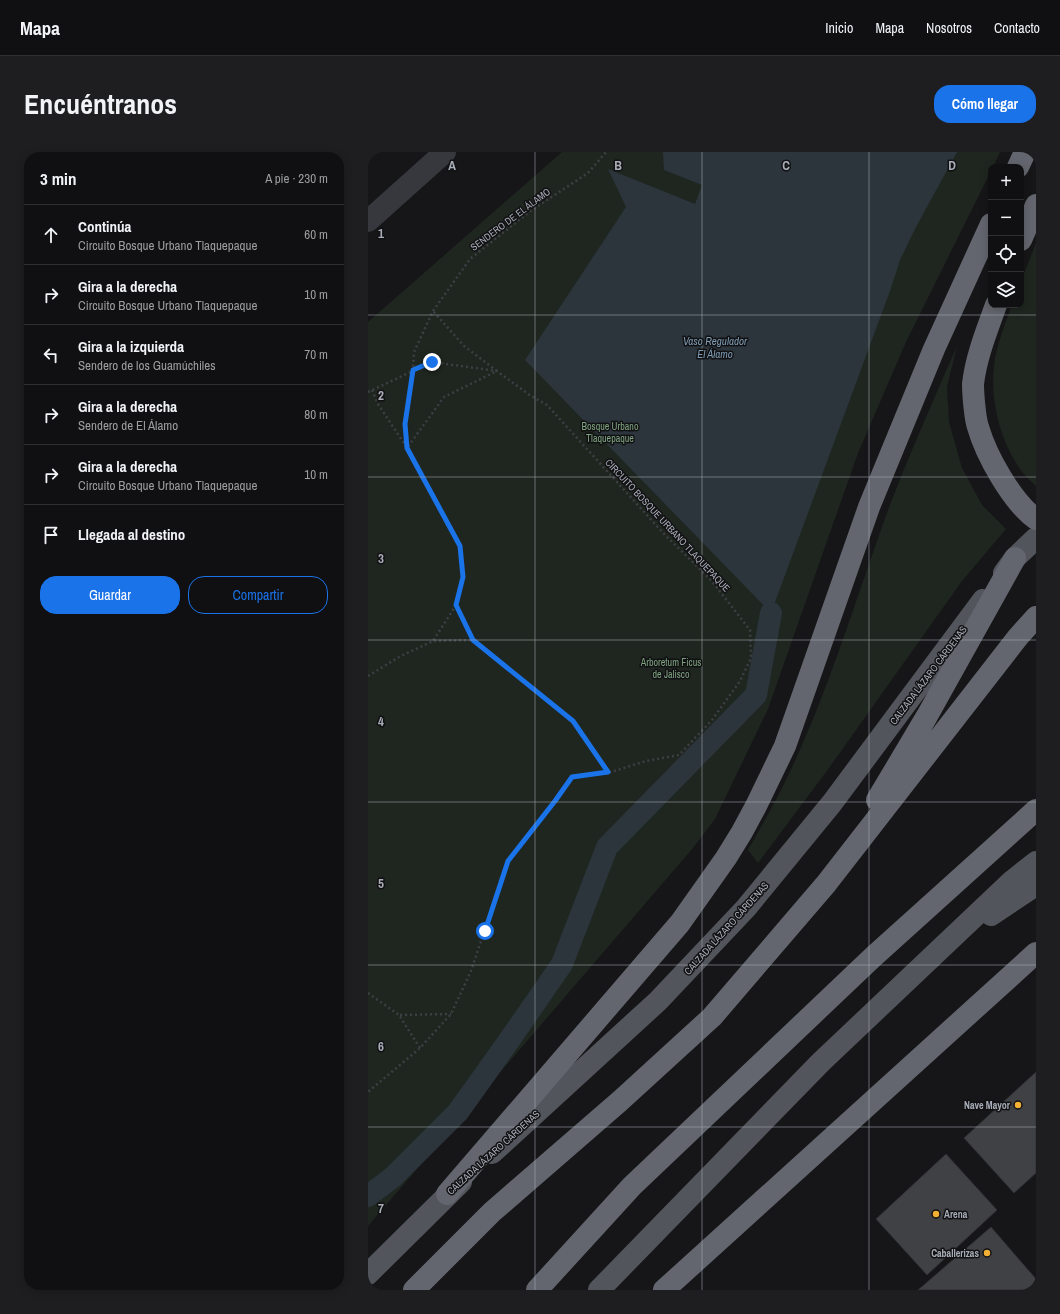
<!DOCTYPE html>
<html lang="es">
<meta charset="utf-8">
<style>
body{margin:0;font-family:"Archivo Narrow",sans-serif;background:#1e1e20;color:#f1f3f6}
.controls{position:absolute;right:12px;top:12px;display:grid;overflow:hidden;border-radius:8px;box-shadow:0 2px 10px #0003}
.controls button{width:36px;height:36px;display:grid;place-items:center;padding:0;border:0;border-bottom:1px solid #303032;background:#101012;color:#f1f3f6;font:20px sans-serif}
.stop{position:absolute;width:12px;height:12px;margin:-9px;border:3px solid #1a73e8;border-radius:50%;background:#fff}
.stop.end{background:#1a73e8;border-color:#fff;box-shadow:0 1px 4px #0008}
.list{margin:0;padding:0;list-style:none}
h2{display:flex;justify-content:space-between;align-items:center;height:52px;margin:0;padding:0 16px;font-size:17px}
h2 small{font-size:13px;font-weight:400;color:#9c9d9f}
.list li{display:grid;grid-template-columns:26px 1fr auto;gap:12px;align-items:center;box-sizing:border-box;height:60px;padding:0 16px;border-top:1px solid #303032}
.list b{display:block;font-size:15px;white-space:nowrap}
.list p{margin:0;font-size:13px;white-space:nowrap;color:#9c9d9f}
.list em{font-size:13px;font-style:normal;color:#9c9d9f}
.actions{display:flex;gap:8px;padding:12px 16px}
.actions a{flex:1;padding:9px 0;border:1px solid #1a73e8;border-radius:16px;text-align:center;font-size:14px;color:#1a73e8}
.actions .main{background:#1a73e8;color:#fff}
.icon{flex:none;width:22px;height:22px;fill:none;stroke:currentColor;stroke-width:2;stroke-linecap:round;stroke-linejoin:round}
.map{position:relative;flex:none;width:668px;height:1138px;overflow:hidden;border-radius:16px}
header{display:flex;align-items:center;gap:24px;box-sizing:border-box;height:56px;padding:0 20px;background:#101012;border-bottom:1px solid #303032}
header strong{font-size:19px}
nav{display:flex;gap:22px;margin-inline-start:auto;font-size:14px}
.intro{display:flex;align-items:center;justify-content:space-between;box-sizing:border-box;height:96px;padding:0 24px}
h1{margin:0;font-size:28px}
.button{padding:10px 18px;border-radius:16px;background:#1a73e8;color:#fff;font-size:14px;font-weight:700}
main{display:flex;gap:24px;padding:0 24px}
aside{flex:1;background:#101012;border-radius:16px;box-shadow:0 2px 10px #0003}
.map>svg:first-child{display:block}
.green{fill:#1e261f}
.water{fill:#2c353c}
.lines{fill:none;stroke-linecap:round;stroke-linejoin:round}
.canal{stroke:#2c353c;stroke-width:22}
.building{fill:#404145;stroke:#303034}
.path{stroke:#3d3f44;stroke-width:2.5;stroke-dasharray:2 3;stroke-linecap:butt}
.minor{stroke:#37383d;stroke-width:22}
.major{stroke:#53555c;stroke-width:22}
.highway{stroke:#63666e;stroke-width:22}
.route{stroke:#1a73e8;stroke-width:5}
.grid{fill:none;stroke:#a8adb8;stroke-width:1;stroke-opacity:0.55}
.poi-dot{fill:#f2b134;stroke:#111113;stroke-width:1.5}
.labels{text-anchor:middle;stroke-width:3;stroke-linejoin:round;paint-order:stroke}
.street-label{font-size:10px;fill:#a8adb8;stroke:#111113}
.park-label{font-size:10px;fill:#7fa381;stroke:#111113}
.poi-label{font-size:10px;font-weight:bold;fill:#a8adb8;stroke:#111113;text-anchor:end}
.water-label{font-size:11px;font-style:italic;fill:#7f9bb3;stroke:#111113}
.grid-label{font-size:13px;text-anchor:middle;font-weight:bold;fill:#a8adb8;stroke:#111113;stroke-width:3;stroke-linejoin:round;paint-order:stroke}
</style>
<header>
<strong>Mapa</strong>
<nav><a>Inicio</a><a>Mapa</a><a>Nosotros</a><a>Contacto</a></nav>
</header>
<div class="intro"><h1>Encuéntranos</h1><a class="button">Cómo llegar</a></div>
<main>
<aside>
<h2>3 min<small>A pie · 230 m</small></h2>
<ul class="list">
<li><svg class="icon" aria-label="ahead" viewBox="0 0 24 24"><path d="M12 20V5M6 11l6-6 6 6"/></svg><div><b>Continúa</b><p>Circuito Bosque Urbano Tlaquepaque</p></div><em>60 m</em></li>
<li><svg class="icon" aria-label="right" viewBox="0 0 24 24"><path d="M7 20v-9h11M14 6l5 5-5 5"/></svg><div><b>Gira a la derecha</b><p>Circuito Bosque Urbano Tlaquepaque</p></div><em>10 m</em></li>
<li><svg class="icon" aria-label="left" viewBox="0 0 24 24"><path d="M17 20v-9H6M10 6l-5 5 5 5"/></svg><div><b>Gira a la izquierda</b><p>Sendero de los Guamúchiles</p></div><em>70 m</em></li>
<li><svg class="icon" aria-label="right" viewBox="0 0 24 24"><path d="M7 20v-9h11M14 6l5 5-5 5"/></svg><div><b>Gira a la derecha</b><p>Sendero de El Álamo</p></div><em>80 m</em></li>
<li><svg class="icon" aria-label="right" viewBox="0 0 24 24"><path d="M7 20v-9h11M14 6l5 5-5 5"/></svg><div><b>Gira a la derecha</b><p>Circuito Bosque Urbano Tlaquepaque</p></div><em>10 m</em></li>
<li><svg class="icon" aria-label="arrive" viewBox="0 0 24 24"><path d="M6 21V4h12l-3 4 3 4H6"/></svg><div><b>Llegada al destino</b></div></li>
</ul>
<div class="actions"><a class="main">Guardar</a><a>Compartir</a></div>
</aside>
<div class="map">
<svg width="668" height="1138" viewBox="0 0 668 1138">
<rect width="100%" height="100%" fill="#161618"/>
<!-- green -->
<path class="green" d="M194,0H632L625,15H623V19L538,190L490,301L400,557L347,667L325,696L0,1074V170Z
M668,91V334C664,330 659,326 655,321C633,292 622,251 626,214C628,194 637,172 644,153H653V129Z
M589,194L579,235L581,270L594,316L614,353L638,377L594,429L461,616L390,711L380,698C392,676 405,655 416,632C459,545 486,452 519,361C540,305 565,249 589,194Z"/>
<!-- water -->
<path class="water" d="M295,0H589L548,75L532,108L522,139L403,461L157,208L258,55L240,17L327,52L334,33L296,18Z"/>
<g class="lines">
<!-- canal -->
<path class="canal" d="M0,1044L25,1025L90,960L140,890L194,812L239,695L388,543L403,461"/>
</g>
<!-- building -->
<path class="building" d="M668,920V1021L646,1041L596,986Z
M578,1002L629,1058L559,1123L508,1067Z
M623,1075L668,1127V1138H550Z"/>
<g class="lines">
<!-- path -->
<path class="path" d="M4,238L10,252L39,296L76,245L129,219L96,194L65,159
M0,240L64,210L129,219L160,242L179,253L297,383L343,428L382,478L383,506L372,529L344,568L311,603L278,609L240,621L204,625L187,649L140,709L103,819L83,862L52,896L0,940
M88,454L105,488L205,569L240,621
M66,489L105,488
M0,524L31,505L65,489L88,453L95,425L92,394L39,296L37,272L45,218L46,200L65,159L102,107L161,60L220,21L238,0
M0,841L31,863L52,896
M32,863L83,862"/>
<!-- minor -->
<path class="minor" d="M0,69L77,0"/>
<!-- major -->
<path class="major" d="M636,421L647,406L668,386
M623,763L668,733
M124,1001L290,849L378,756L464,651L615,448
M0,1122L93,1030
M231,1138L453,910L644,729L668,710"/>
<!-- highway -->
<path class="highway" d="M650,15L657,0
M653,88L668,53
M628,153C619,178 608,205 605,232C605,241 607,267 610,275C618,303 644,350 668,367
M509,648L559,564L647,406
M79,1042L312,771L358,706L374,680L388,654L417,594L501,355L566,197L623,72
M46,1138L124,1060L252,949L344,865L458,732L650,485L668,465
M169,1138L264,1034L505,805L668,658
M296,1138L668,801"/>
</g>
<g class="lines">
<!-- route -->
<path class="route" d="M64,210L45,218L37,272L39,296L92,394L95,425L88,453L105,488L205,569L240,620L204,625L187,649L140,709L117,779"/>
</g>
<!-- grid -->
<path class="grid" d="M167,0V1138M334,0V1138M501,0V1138M0,163H668M0,325H668M0,488H668M0,650H668M0,813H668M0,975H668"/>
<!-- markers -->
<g class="poi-dot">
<circle cx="650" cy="953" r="4"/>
<circle cx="568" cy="1062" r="4"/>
<circle cx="619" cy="1101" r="4"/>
</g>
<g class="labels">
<!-- street labels -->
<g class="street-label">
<text transform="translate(142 67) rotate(-37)" y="4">SENDERO DE EL ÁLAMO</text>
<text transform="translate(300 373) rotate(47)" y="4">CIRCUITO BOSQUE URBANO TLAQUEPAQUE</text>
<text transform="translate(560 523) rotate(-53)" y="4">CALZADA LÁZARO CÁRDENAS</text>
<text transform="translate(358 776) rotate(-48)" y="4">CALZADA LÁZARO CÁRDENAS</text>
<text transform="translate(125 1000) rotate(-42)" y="4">CALZADA LÁZARO CÁRDENAS</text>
</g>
<!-- park labels -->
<g class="park-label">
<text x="242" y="278">Bosque Urbano<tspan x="242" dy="12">Tlaquepaque</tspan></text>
<text x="303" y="514">Arboretum Ficus<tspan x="303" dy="12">de Jalisco</tspan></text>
</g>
<!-- poi labels -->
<g class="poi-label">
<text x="642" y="957">Nave Mayor</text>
<text x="576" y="1066" text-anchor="start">Arena</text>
<text x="611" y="1105">Caballerizas</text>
</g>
<!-- water labels -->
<g class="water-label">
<text x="347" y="193">Vaso Regulador<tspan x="347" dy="13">El Álamo</tspan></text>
</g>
</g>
<g class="grid-label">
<text x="84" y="18">A</text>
<text x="250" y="18">B</text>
<text x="418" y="18">C</text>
<text x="584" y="18">D</text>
<text x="13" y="86">1</text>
<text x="13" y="248">2</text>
<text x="13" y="411">3</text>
<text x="13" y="574">4</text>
<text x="13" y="736">5</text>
<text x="13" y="899">6</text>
<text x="13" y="1061">7</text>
</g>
</svg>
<div class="controls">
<button>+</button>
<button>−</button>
<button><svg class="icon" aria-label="locate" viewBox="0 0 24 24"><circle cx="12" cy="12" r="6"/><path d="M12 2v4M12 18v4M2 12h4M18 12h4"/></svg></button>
<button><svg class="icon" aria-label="layers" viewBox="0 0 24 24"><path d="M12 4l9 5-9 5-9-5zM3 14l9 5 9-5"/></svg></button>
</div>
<div class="stop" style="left:117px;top:779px"></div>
<div class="stop end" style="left:64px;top:210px"></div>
</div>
</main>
